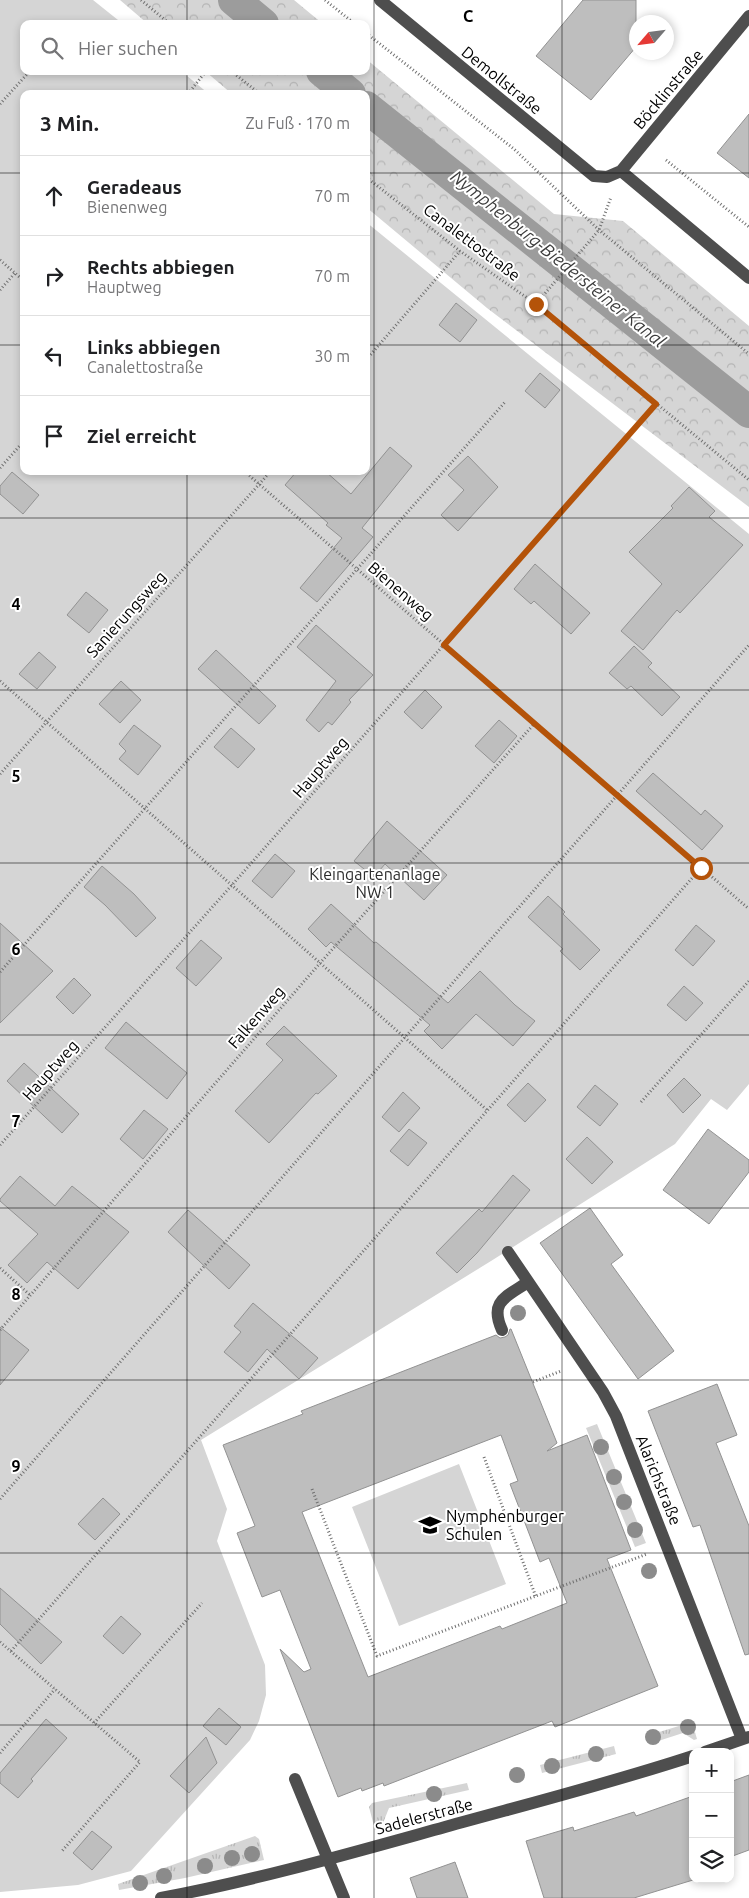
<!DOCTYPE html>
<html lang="de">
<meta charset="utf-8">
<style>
body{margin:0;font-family:Ubuntu,sans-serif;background:#f2f2f2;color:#202124}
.controls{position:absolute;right:15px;bottom:15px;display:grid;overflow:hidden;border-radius:10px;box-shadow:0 2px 8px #0003}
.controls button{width:45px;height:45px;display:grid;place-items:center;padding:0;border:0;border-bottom:1px solid #e0e0e0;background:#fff;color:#202124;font:25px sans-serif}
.compass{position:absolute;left:629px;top:15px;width:45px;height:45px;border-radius:50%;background:#fff;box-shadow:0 2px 8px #0003;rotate:242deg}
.stop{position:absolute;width:15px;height:15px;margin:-11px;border:4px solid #b45309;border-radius:50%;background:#fff}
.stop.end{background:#b45309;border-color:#fff;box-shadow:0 1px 5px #0008}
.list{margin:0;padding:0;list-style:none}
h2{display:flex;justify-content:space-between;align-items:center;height:65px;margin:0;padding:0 20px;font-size:21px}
h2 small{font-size:16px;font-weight:400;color:#757577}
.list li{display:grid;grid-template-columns:32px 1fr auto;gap:15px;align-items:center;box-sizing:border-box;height:80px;padding:0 20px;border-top:1px solid #e0e0e0}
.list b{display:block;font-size:19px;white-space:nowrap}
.list p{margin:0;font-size:16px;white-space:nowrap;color:#757577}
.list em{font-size:16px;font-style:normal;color:#757577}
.icon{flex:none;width:28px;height:28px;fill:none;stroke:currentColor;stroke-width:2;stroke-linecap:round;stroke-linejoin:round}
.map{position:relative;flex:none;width:749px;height:1898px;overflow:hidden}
.search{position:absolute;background:#fff;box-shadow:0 2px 8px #0003;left:20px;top:20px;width:350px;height:55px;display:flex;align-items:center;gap:12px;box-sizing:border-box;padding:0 18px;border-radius:10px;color:#757577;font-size:19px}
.panel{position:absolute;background:#fff;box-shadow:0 2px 8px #0003;left:20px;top:90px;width:350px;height:385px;border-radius:10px}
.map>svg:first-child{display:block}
.grass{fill:url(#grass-tufts)}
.park{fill:url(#park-crowns)}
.garden{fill:#d5d5d5}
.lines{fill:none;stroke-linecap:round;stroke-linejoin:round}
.canal{stroke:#9c9c9c;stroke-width:32}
.building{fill:#bebebe;stroke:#929292;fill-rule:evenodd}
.path{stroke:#707070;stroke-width:3;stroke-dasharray:1 2.5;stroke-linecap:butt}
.minor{stroke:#4e4e4e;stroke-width:12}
.tree{fill:#8b8b8b}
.route{stroke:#b45309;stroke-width:6}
.grid{fill:none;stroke:#000;stroke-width:1;stroke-opacity:0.55}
.labels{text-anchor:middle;stroke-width:4;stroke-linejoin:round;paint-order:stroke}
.street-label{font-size:16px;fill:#000;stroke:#fff}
.park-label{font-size:16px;fill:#2c2c2c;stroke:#fff}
.poi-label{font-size:16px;fill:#000;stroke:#fff;text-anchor:start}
.water-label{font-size:18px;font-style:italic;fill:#3d3d3d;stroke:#fff}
.grid-label{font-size:16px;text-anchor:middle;font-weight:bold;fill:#000;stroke:#fff;stroke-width:4;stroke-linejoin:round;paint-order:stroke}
</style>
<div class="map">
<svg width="749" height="1898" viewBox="0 0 749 1898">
<defs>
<pattern id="grass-tufts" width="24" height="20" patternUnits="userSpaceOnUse" patternTransform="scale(1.25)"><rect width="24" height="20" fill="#d5d5d5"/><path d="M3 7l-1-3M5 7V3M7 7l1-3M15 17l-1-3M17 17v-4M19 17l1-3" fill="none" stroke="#b5b5b5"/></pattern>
<pattern id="park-crowns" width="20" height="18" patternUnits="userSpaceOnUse" patternTransform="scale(1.25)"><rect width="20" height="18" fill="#d5d5d5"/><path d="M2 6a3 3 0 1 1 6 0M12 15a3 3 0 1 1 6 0" fill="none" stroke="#b5b5b5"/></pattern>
</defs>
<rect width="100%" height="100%" fill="#fff"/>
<!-- grass -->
<path class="grass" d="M692,1722L697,1739L694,1740L683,1733L649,1744L646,1736Z
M614,1746L616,1754L542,1773L540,1765Z
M467,1783L469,1790L389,1808L381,1828L375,1830L369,1807L372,1803Z
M255,1836L259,1839L264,1860L185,1878L119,1890L118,1884Z"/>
<!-- park -->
<path class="park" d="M120,0H294L323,24H148Z
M366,59L554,214L623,221L749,326V507L487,308L366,207V94H232L205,71H366Z"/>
<!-- garden -->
<path class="garden" d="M0,0H93L123,24H24V71H181L209,94H24V471H366V222L749,534V1084L727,1110L711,1099L675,1144L491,1261L201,1440L227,1509L217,1541L265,1665L266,1695L259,1721L250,1740L131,1871L78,1885L0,1892Z
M597,1424L646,1543L635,1547L586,1428Z
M459,1464L506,1584L399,1626L352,1507Z"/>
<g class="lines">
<!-- canal -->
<path class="canal" d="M234,0L263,24
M322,71L350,94
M366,107L749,412"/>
</g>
<!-- building -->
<path class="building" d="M583,0H636V47L591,100L536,56Z
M749,114V178L717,153Z
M456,303L477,320L460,342L439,325Z
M540,373L560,390L545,408L525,391Z
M390,447L412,466L362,528L373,537L317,602L300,588L342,538L326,525L328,523L285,485L297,471H325L351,494Z
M468,456L498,487L458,531L441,515L464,490L448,475Z
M12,472L39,495L23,514L0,494V486Z
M689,487L715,511L709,517L743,545L680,613L677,610L643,650L621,631L662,584L629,552L673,508L671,506Z
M535,564L590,613L571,634L534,601L531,604L514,589Z
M86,592L108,610L89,633L67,615Z
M316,625L373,675L349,700L351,702L332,725L328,722L319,732L306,720L336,681L297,647Z
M634,646L652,663L648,667L680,697L662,716L631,686L627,689L609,673Z
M216,650L276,706L259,724L198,669Z
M39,652L56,667L37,689L19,674Z
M121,681L141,700L120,723L99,704Z
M425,690L442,707L422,729L404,712Z
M499,720L517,736L494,763L475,746Z
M134,725L161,746L138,775L119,759L126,751L119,744Z
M231,728L255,749L238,768L214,747Z
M653,773L701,815L705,810L723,826L702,850L636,791Z
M387,821L447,875L424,900L385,864L374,877L354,861Z
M275,854L295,871L272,898L252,881Z
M102,866L134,894L156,918L136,937L105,905L84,887Z
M548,896L565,912L563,914L600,950L580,970L560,951L563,949L528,917Z
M331,904L374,943L376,942L448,1003L480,971L515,1005L535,1021L513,1046L476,1014L442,1049L424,1031L430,1025L331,942L326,947L308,929Z
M0,923L53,971L0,1023Z
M696,925L715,941L693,966L675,950Z
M201,940L222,958L196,986L176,968Z
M74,978L91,995L73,1014L56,997Z
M684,986L703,1003L686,1021L667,1005Z
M126,1022L187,1073L167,1099L105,1048Z
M284,1026L337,1076L318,1094L316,1093L269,1143L235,1111L283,1060L266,1044Z
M24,1063L79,1114L62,1133L7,1081Z
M684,1078L701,1095L683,1113L667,1095Z
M528,1083L546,1100L525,1122L507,1105Z
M595,1085L618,1104L600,1126L577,1107Z
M403,1092L420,1108L399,1132L382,1117Z
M144,1110L168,1129L143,1159L120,1139Z
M409,1129L427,1143L408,1166L390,1151Z
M708,1129L749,1160V1172L709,1224L663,1190Z
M587,1137L613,1162L592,1184L566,1159Z
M513,1175L530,1190L477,1253L457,1273L436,1253L479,1209L482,1212Z
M20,1176L55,1206L72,1186L129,1232L78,1289L47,1262L27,1283L8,1265L38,1234L0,1201V1199Z
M590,1208L623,1255L611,1264L674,1351L638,1379L540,1243Z
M188,1210L250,1265L229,1289L168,1232Z
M253,1303L318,1358L299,1379L267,1349L248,1372L224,1352L241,1332L234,1326Z
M0,1327L29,1350L0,1385Z
M510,1329H511L557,1443L547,1451L587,1435L631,1550L607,1559L658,1686L555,1727L552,1721L384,1786L383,1783L362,1791L361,1788L338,1797L280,1649L304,1672L311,1669L280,1590L262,1597L237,1533L255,1526L223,1445L303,1414L301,1411L496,1335L500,1338L505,1337L508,1335ZM501,1435L518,1481L510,1484L540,1562L549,1558L567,1603L502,1629L500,1626L368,1677L302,1512Z
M717,1384L737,1435L716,1443L749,1526V1654L745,1655L700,1525L693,1527L648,1411Z
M103,1498L120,1514L95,1540L78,1524Z
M0,1588L62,1642L41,1664L0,1624Z
M121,1616L141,1634L123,1654L103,1636Z
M219,1708L241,1727L226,1745L203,1726Z
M46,1719L67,1738L31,1779L33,1781L18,1798L0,1783V1773Z
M206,1737L217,1763L189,1793L170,1776Z
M749,1775V1850L730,1857V1782Z
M693,1796V1880L634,1898H544L526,1841L573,1827L574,1831L634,1812L636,1816Z
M92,1831L112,1847L92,1870L73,1853Z
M455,1862L468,1898H417L410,1878Z"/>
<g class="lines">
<!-- path -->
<path class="path" d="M141,0L170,24
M325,0L355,24
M366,33L514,149L599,230L749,354
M231,71L260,94
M188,94L206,71
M0,104L30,71
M666,160L749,227
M366,177L460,251L536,304L749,480
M0,260L24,281
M0,290L15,273
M536,304L599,230L611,197
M366,360L460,251
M0,468L24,441
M244,471L749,909
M0,681L487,1110
M0,774L271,471
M0,972L506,401
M641,1102L749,981
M0,1145L232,885L656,404
M0,1268L30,1295
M0,1330L321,962L534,724
M533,1382L561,1371
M484,1457L536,1597
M312,1489L377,1656L647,1554
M0,1499L749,645
M0,1642L140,1762L62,1851
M11,1651L701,868
M94,1723L202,1603
M0,1753L55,1689"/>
<!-- minor -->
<path class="minor" d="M380,0L594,176L607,177L621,171L749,16
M621,171L749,278
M508,1252L603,1392L616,1416L742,1739
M502,1330C489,1301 506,1297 528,1282
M705,1752L749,1737
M295,1779L344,1898
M161,1898C257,1880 351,1853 445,1827C528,1804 611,1783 693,1756"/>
</g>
<!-- trees -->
<g class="tree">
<circle cx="518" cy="1313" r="8"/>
<circle cx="601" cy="1447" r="8"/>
<circle cx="614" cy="1477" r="8"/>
<circle cx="624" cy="1502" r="8"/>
<circle cx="635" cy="1530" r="8"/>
<circle cx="649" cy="1571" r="8"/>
<circle cx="688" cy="1727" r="8"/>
<circle cx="653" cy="1737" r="8"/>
<circle cx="596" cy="1754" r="8"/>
<circle cx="552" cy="1766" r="8"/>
<circle cx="517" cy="1775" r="8"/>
<circle cx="434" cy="1794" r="8"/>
<circle cx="252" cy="1854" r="8"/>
<circle cx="232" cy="1858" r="8"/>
<circle cx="205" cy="1866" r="8"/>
<circle cx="164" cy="1876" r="8"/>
<circle cx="140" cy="1883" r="8"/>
</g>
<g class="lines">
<!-- route -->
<path class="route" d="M536,304L656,404L444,645L701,868"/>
</g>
<!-- grid -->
<path class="grid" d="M187,0V24M374,0V1898M562,0V1898M187,71V94M0,173H24M366,173H749M0,345H24M366,345H749M187,471V1898M0,518H749M0,690H749M0,863H749M0,1035H749M0,1208H749M0,1380H749M0,1553H749M0,1725H749"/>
<!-- icons -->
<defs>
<g id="school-bare" transform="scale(1.725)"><path d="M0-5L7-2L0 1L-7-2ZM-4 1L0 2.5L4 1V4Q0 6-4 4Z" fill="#000" stroke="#fff" stroke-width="2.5" paint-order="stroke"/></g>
</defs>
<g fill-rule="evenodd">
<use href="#school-bare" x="430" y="1525"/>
</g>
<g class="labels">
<!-- street labels -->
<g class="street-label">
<text transform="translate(502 80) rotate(39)" y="6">Demollstraße</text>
<text transform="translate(668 89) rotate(-50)" y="6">Böcklinstraße</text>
<text transform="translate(472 242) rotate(37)" y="6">Canalettostraße</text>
<text transform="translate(401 591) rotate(41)" y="6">Bienenweg</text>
<text transform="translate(126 614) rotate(-48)" y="6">Sanierungsweg</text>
<text transform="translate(320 767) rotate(-49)" y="6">Hauptweg</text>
<text transform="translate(256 1017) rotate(-49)" y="6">Falkenweg</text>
<text transform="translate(50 1070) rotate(-48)" y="6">Hauptweg</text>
<text transform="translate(659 1480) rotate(68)" y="6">Alarichstraße</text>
<text transform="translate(424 1816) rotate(-15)" y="6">Sadelerstraße</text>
</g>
<!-- park labels -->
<g class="park-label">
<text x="375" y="880">Kleingartenanlage<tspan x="375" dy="18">NW 1</tspan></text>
</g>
<!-- poi labels -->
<g class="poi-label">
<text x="446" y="1522">Nymphenburger<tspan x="446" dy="18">Schulen</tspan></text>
</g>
<!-- water labels -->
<g class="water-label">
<text transform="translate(558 259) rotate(39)" y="6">Nymphenburg-Biedersteiner Kanal</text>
</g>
</g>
<g class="grid-label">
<text x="468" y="22">C</text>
<text x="16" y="610">4</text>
<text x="16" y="782">5</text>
<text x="16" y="955">6</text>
<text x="16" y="1127">7</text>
<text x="16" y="1300">8</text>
<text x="16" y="1472">9</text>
</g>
</svg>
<div class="controls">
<button>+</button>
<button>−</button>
<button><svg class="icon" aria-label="layers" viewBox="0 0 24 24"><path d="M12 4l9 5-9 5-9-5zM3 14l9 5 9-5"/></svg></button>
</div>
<svg class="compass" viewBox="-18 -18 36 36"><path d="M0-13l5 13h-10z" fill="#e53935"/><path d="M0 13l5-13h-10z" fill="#757577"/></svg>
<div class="stop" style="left:701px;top:868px"></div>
<div class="stop end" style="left:536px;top:304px"></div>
<div class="search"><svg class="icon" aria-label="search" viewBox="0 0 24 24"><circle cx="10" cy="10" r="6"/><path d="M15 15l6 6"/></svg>Hier suchen</div>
<section class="panel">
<h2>3 Min.<small>Zu Fuß · 170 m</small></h2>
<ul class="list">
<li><svg class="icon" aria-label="ahead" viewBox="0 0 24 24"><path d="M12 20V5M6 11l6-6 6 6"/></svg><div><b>Geradeaus</b><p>Bienenweg</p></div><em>70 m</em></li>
<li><svg class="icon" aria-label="right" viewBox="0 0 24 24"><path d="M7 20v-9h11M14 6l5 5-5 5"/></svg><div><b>Rechts abbiegen</b><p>Hauptweg</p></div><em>70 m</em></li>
<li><svg class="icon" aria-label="left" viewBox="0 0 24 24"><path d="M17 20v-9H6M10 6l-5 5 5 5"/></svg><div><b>Links abbiegen</b><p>Canalettostraße</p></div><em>30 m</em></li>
<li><svg class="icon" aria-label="arrive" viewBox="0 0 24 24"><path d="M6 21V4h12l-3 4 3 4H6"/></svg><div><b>Ziel erreicht</b></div></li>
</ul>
</section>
</div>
